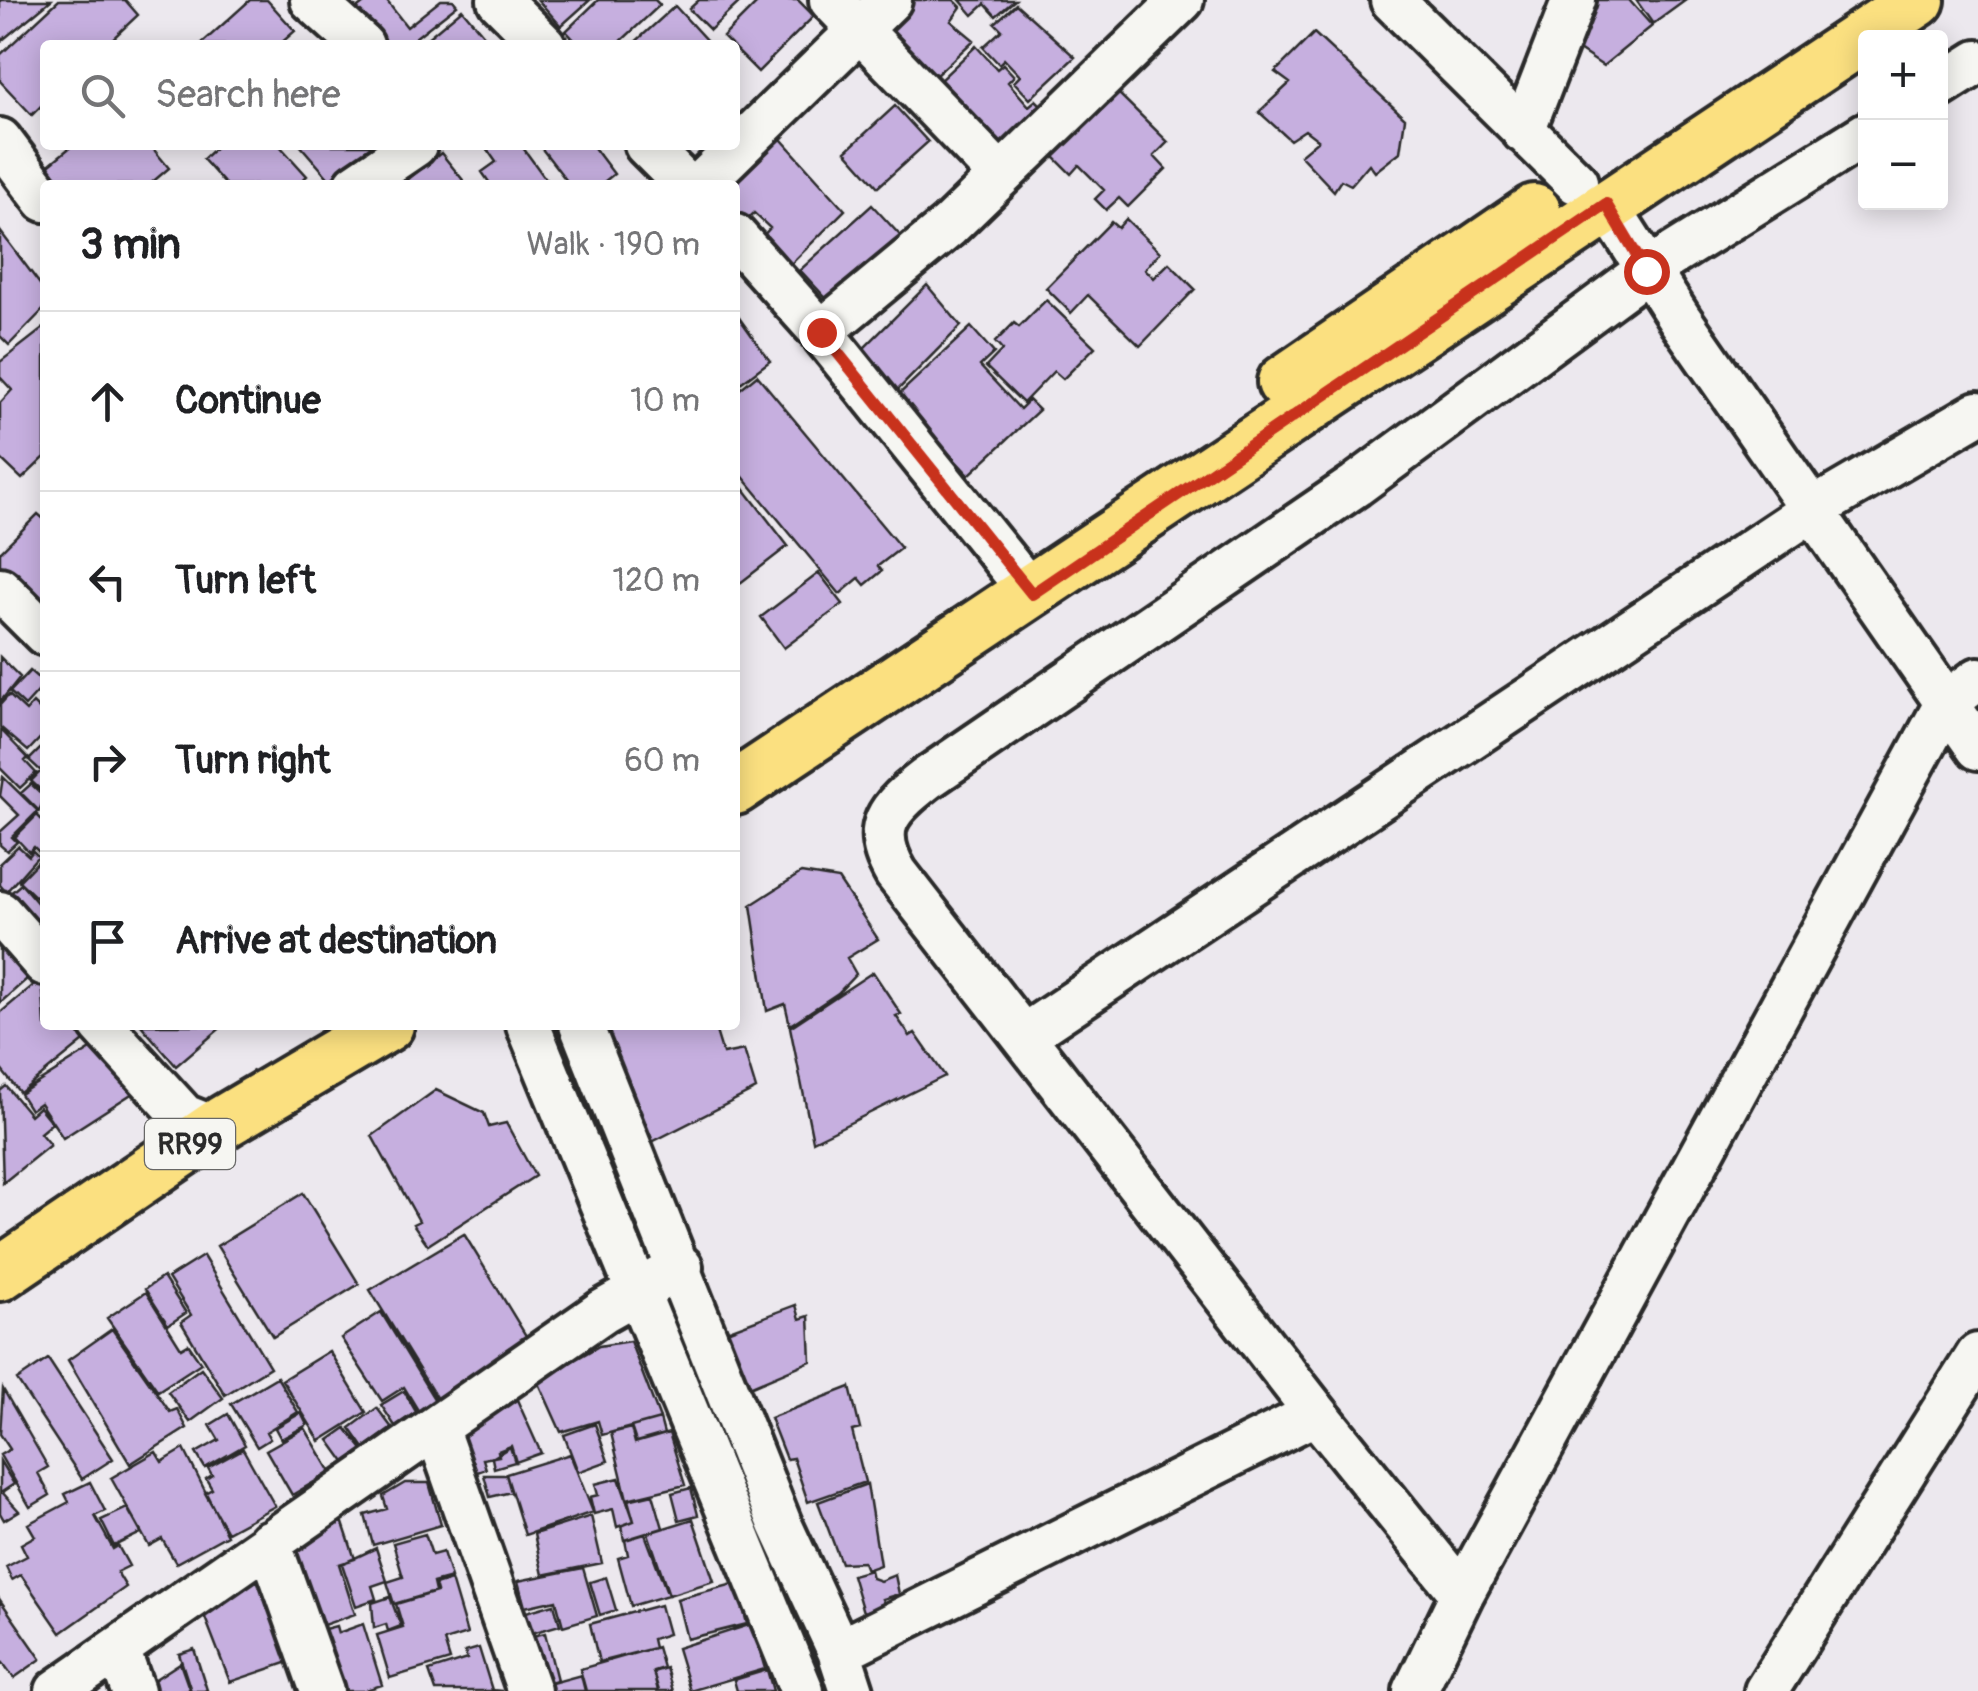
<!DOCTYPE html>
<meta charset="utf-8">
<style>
body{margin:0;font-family:Pangolin,sans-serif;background:#f2f2f2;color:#202124}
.controls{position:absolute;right:30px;top:30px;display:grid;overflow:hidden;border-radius:10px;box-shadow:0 5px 25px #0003}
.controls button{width:90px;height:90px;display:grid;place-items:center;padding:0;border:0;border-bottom:2px solid #e0e0e0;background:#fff;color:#202124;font:50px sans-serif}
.stop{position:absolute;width:30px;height:30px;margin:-22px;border:8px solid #c8321e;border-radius:50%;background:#fff}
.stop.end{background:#c8321e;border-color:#fff;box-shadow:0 2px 10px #0008}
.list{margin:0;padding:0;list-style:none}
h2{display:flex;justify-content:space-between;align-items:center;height:130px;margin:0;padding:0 40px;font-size:42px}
h2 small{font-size:32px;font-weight:400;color:#757577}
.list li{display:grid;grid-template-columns:65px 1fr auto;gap:30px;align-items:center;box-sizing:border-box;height:180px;padding:0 40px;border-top:2px solid #e0e0e0}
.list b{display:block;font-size:38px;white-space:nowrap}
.list em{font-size:32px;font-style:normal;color:#757577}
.icon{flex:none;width:55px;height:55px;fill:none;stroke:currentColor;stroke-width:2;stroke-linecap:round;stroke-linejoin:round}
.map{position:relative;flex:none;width:1978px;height:1691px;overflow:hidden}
.search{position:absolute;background:#fff;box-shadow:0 5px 25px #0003;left:40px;top:40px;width:700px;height:110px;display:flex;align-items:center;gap:25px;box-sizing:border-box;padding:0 35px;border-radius:10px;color:#757577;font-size:38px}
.panel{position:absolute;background:#fff;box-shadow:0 5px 25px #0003;left:40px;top:180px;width:700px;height:850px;border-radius:10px}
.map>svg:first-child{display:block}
.building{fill:#c6afdf;stroke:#2b2b2b;stroke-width:2.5}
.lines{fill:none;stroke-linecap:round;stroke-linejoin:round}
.minor-casing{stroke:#2b2b2b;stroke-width:50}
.major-casing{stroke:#2b2b2b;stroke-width:60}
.minor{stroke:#f6f6f2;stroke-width:42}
.major{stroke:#fbe080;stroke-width:52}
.route{stroke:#c8321e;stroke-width:12}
.labels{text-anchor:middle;stroke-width:8;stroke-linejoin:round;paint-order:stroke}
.shield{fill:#f6f6f2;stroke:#686867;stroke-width:2.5}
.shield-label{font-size:30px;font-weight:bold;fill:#2b2b2b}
</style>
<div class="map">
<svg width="1978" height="1691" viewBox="0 0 1978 1691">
<rect width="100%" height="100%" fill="#ece8ee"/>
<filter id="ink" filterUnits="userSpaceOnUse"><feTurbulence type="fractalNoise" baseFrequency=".01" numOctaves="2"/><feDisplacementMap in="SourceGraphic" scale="20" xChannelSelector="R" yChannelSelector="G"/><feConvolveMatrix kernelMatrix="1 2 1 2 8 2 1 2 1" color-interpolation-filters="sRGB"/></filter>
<g filter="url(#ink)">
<!-- building -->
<path class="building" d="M0,0H51L0,42Z
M59,0H125L138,15L106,45H45V102L32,115L0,81V55Z
M250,0H267L295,31L279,45H200Z
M368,0H386L407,27L441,0H453L457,5L406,45H380L354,11Z
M538,0H590L561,26Z
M598,0H655L660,5L617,45H579L566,31Z
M699,0H742L710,30L689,9Z
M760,0H798L814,16L758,72L723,37Z
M901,0H954L961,7L951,21L974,40L934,77L901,42L893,40L890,10Z
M960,0H1015L996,16L985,4L973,15Z
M1598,0H1629L1652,26L1603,66L1579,50Z
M1636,0H1686L1653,24Z
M1016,4L1075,57L1030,99L1014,82L1020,76L1004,59L999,64L983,47L1002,30L995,23Z
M675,6L706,40L700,45H632Z
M462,9L492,45H419Z
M1314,33L1405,118L1400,152L1375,172L1369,164L1351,185L1341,180L1334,191L1300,155L1318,140L1305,130L1290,140L1259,112L1290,83L1275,72Z
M976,46L997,69L1003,64L1014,76L1008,82L1029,106L1036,100L1042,106L999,146L939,81Z
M1109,84L1168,142L1154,156L1166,169L1128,207L1119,198L1106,210L1095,199L1104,190L1079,165L1071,174L1046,149Z
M895,106L928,142L878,187L846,151Z
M773,130L845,210L778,277L750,250L770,228L754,213L735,232V185H714Z
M73,145H150L169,168L149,185H49L39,173Z
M218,145H279L307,176L297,185H226L203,159Z
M300,145H374L332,182Z
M484,145H521L550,185H491L482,172L496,162Z
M539,145H592L614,174L600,185H570Z
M441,153L467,185H410L406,181Z
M872,205L908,244L836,309L800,270Z
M1126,219L1160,252L1145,269L1154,278L1169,263L1195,289L1140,346L1088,295L1071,313L1046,288L1111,222L1118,228Z
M0,231L45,291V308L9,345L0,336Z
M927,285L961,326L888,400L864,368V348Z
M1046,300L1095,347L1063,379L1054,371L1023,403L986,367L1002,350L995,342L1014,323L1019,327Z
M735,312L770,361L735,387Z
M45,327V457L22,479L0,458V403L12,390L0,377V362Z
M971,327L994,353L980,366L1020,409L1029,400L1039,410L969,475L896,397Z
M757,375L901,548L878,566L882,571L865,585L859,578L840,594L735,467V393Z
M735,477L788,546L735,587Z
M38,514L45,520V600L33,612L0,580V552Z
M819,573L843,604L784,648L761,617Z
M0,657L20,677L0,702Z
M30,671L45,684L25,706L10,692Z
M9,695L26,711L33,703L40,710L45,704V733L28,751L0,727V705Z
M1,730L28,758L25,761L36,773L20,788L0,768Z
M45,744V794L31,781L41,771L29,760Z
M3,777L38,811L12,837L17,842L7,851L0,845V832L19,815L0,796Z
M31,784L45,797L39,811L21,793Z
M37,815L45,823V848L40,853L34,847L29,852L15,837Z
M18,846L29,856L33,851L38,856L6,892L0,885V863Z
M45,854V906L19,881Z
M801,873L838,879L878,939L847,958L856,974L838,993L790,1025L785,1004L767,1011L751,905Z
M21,884L45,912V958L0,902Z
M0,935L36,971L0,1003Z
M873,972L901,1014L896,1016L910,1036L915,1033L945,1076L813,1141L790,1027Z
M42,978L45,1025H80L89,1037L20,1093L0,1068V1013Z
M141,1025H224L176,1066Z
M610,1025H714L723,1054L744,1050L756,1089L646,1145L607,1044Z
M107,1039L139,1089L63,1138L40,1103L30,1110L20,1094Z
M6,1086L30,1115L39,1107L52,1123L40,1133L50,1145L3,1183L0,1091Z
M436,1090L484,1113L489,1127L506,1123L535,1176L428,1245L413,1224L419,1221L372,1136Z
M303,1193L359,1284L273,1337L217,1246Z
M464,1234L528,1339L437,1399L370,1290Z
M203,1256L270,1367L225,1395L181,1322L191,1315L168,1278Z
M163,1277L186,1313L168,1325L145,1289Z
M146,1292L181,1348L188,1344L201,1363L158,1391L107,1318Z
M796,1305L800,1319L809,1316L811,1361L740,1391L716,1335Z
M381,1312L436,1402L419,1412L404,1387L382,1401L341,1338Z
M112,1329L170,1412L177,1409L187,1428L130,1464L68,1360Z
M630,1341L660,1419L602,1435L598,1421L561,1432L538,1381L599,1346Z
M329,1351L366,1412L320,1441L282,1380Z
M48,1359L113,1459L82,1479L17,1380Z
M201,1368L223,1398L190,1422L168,1392Z
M277,1377L298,1412L266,1432L270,1439L257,1447L231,1404Z
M850,1387L860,1429L852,1431L865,1482L808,1502L793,1458L786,1459L770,1418Z
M3,1389L48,1467L38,1473L50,1495L30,1507L0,1455L10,1449L0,1434Z
M404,1391L416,1412L395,1426L381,1405Z
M514,1393L541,1453L516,1462L511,1446L498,1451L499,1456L483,1459L486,1469L466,1476L450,1435Z
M377,1408L392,1428L364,1448L350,1428Z
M301,1413L307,1425L281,1439L275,1428Z
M228,1414L245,1445L205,1468L196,1453L219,1440L210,1425Z
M660,1419L664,1434L636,1442L631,1427Z
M595,1424L608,1461L578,1472L564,1435Z
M305,1428L331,1472L292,1495L266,1450Z
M346,1428L365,1452L347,1465L329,1440Z
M631,1428L635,1443L669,1433L685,1485L627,1499L611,1433Z
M510,1447L515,1462L494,1468L492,1458Z
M184,1449L227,1535L176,1563L162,1539L149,1546L111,1478L156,1452L162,1462Z
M243,1449L275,1506L227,1532L205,1493L212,1489L206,1479L212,1475L208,1468Z
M570,1454L593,1512L525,1535L506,1474Z
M0,1461L14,1484L2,1492L19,1511L4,1520L0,1513Z
M484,1475H506L511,1492L490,1497Z
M619,1478L634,1521L617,1527L613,1509L594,1514L590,1497L598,1495L595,1484Z
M90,1482L105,1511L95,1516L113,1549L118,1546L129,1566L117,1572L126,1587L61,1633L21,1575L12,1580L6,1567L27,1556L21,1544L35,1536L28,1524L69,1502L65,1494Z
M405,1483H429L441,1525L373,1545L365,1515L387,1509L383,1496Z
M867,1484L880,1565L866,1570L863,1562L841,1563L818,1502Z
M691,1488L698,1515L679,1520L672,1493Z
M653,1494L663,1528L624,1540L621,1526L634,1521L628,1500Z
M127,1508L141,1533L114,1546L101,1520Z
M591,1516L602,1563L543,1575L534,1534Z
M341,1517L355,1559L339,1564L355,1614L298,1634L273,1562Z
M693,1519L714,1581L669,1595L648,1533Z
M425,1534L432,1555L443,1552L451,1578L433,1583L435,1592L394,1604L387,1582L403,1577L393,1543Z
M645,1534L668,1595L631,1606L618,1558L628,1555L625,1540Z
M376,1548L387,1581L372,1586L376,1599L356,1606L342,1564Z
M583,1568L597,1616L563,1626L556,1600L525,1607L518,1581Z
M870,1570L872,1578L880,1581L895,1575L899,1594L882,1599L885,1606L863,1612L852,1575Z
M265,1573V1593L289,1662L230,1682L204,1615Z
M606,1577L616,1610L600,1615L590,1582Z
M451,1580L467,1634L444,1641L450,1660L390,1678L377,1635L403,1627L396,1604L437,1592L435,1585Z
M737,1583L747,1624L687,1639L677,1599Z
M390,1597L401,1626L388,1631L386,1624L374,1628L372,1603Z
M0,1600L41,1659L14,1678L3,1663L0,1665Z
M554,1604L560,1625L518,1637L512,1616Z
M660,1605L668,1634L652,1639L654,1648L599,1662L590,1624Z
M363,1624L382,1685L363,1691H326L317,1631L336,1626L338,1633Z
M752,1624L765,1669L690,1691L677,1648Z
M545,1633L557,1680L532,1687L520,1639Z
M657,1647L663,1668L653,1671L658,1691H586L580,1669Z
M479,1648L492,1690L502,1691H436L429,1671L467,1659L465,1652Z
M194,1649L207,1690L204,1691H191L179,1654Z
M180,1663L190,1691H137Z
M666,1668L673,1691H659L653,1672Z
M767,1670L773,1691H737L734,1680Z
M581,1675L585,1691H550L548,1684Z"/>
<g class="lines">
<!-- minor casing -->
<g class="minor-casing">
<path id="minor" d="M312,0L362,45
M499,0L544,45
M831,0L1000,175
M1392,0L1576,182
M1940,86L1978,62
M1523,131L1574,0
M0,140L45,200
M646,145L686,185
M356,185L415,145
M700,185L890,0
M1606,204L1681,321L1978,748
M735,236L821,332L1032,594
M821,332L949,226L1182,0
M0,589L45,634
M0,913L45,964
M101,1025L184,1116L214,1128
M528,1025L802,1691
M581,1025L780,1524L839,1651L852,1691
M1025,1035L1812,510L1978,413
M437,1430L529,1691
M269,1542L322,1691
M1462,1594L1316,1413L896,873C869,827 889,808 926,779L1356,485L1646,271L1866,134
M839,1651L1316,1413
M119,1652L133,1691
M57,1691L603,1311L681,1267
M1415,1691L1462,1594L1947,702L1978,679
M1766,1691L1978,1355"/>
</g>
<!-- major casing -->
<g class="major-casing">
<path id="major" d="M1284,382L1534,211
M735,788L1918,0
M0,1274L225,1121L387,1025"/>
</g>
<!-- minor -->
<use href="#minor" class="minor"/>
<!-- major -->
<use href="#major" class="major"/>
</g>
</g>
<g class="lines" filter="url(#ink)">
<!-- route -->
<path class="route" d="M821,332L1032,594L1606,204L1646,271"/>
</g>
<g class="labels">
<!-- shield labels -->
<rect class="shield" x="145" y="1119" width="90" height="50" rx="8"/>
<g class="shield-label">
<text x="190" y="1154">RR99</text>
</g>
</g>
</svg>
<div class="controls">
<button>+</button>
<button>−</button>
</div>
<div class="stop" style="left:1646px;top:271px"></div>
<div class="stop end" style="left:821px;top:332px"></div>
<div class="search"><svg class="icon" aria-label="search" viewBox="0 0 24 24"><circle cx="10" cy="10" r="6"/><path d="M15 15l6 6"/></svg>Search here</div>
<section class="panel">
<h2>3 min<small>Walk · 190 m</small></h2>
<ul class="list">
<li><svg class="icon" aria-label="ahead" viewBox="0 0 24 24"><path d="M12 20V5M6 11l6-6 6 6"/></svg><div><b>Continue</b></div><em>10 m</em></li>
<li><svg class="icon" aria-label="left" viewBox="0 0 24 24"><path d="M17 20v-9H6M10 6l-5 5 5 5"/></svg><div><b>Turn left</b></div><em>120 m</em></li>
<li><svg class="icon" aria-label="right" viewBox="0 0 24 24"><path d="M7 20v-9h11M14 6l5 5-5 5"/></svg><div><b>Turn right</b></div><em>60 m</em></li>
<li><svg class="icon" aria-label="arrive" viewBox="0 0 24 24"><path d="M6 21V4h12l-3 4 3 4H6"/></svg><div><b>Arrive at destination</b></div></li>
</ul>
</section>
</div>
